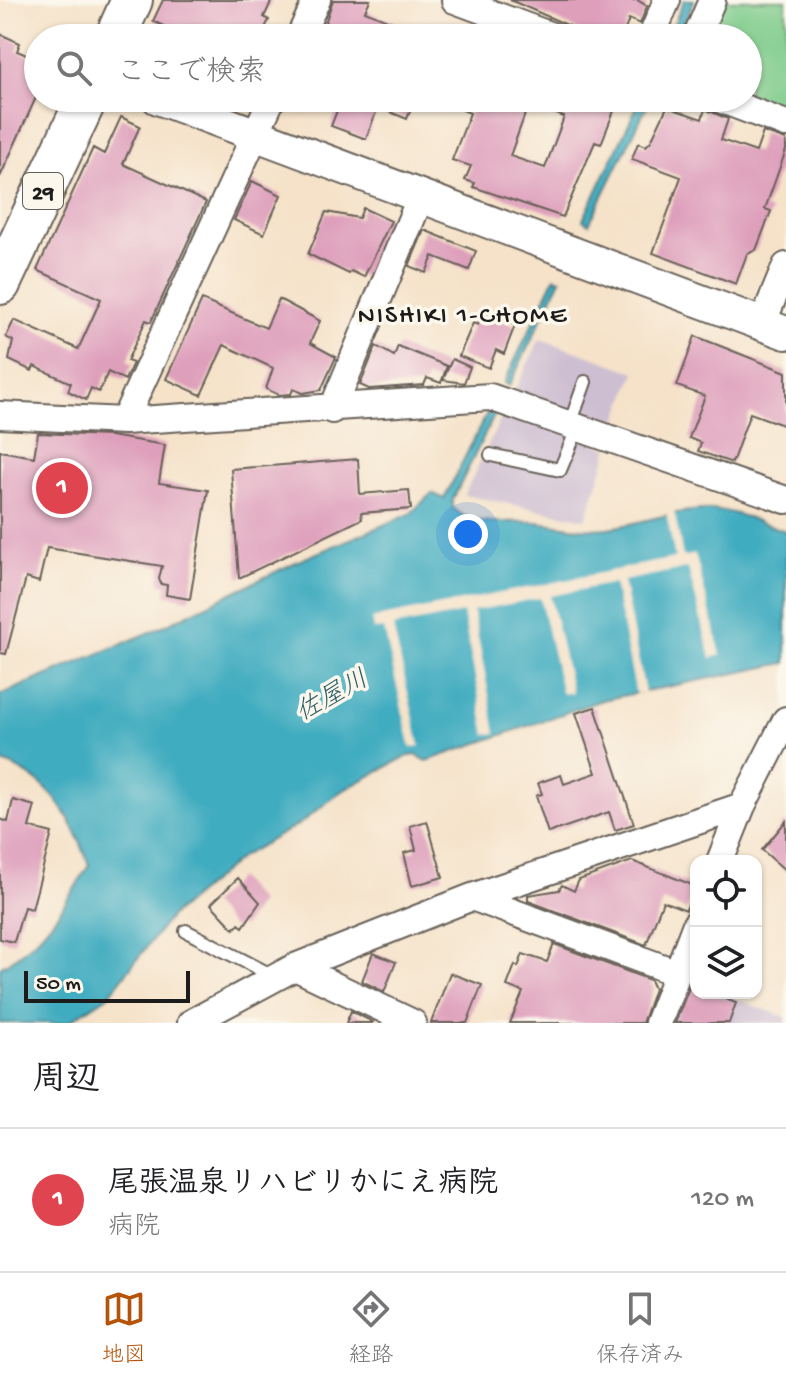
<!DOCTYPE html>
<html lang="ja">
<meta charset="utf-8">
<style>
body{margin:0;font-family:"Gochi Hand","Klee One",sans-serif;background:#f6f6f6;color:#202124}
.controls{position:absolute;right:24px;bottom:24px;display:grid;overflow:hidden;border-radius:16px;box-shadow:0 2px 6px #0004}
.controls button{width:72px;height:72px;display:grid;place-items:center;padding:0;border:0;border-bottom:2px solid #e0e0e0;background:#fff;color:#202124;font:40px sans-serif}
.scale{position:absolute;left:24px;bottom:20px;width:166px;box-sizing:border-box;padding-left:8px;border:4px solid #1c1c1c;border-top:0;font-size:22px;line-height:28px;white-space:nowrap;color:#1c1c1c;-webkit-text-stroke:6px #fbf7ec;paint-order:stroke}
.you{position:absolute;left:468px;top:534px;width:28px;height:28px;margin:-20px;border:6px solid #fff;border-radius:50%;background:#1a73e8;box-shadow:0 0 0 12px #1a73e833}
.badge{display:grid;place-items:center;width:52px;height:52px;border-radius:50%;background:#b45309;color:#fff;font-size:26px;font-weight:700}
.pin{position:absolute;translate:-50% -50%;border:4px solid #fff;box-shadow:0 2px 8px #0006}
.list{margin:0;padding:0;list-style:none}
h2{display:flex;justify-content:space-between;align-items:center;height:104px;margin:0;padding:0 32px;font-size:34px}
h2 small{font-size:26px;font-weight:400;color:#757577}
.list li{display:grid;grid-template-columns:52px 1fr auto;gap:24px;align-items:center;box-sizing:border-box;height:144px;padding:0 32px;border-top:2px solid #e0e0e0}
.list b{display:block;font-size:30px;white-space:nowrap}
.list p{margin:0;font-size:26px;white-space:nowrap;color:#757577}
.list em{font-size:26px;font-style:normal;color:#757577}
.icon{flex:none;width:44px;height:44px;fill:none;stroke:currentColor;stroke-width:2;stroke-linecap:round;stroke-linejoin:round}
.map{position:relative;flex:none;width:786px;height:1023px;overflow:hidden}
.search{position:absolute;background:#fff;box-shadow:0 2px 6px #0004;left:24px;right:24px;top:24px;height:88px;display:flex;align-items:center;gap:20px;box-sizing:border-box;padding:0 28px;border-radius:44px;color:#757577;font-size:30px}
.sheet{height:248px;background:#fff}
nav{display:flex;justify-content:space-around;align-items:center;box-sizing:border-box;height:112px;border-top:2px solid #e0e0e0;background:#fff;font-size:22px;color:#757577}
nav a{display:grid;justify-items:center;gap:4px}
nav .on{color:#b45309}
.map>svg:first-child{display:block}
.industrial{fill:#cebed1}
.green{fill:#7bca89;stroke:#4c7352;stroke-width:2}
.water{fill:#41acc0;stroke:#2e646e;stroke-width:2}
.pier{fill:#f5e2c9}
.building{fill:#de9fbb;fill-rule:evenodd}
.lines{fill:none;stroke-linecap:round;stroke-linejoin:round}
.service-casing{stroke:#686159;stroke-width:16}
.minor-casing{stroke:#686159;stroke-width:30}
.tertiary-casing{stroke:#686159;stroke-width:36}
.primary-casing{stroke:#686159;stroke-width:44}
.service{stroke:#fff;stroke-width:12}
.minor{stroke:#fff;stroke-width:26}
.tertiary{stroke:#fff;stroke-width:32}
.primary{stroke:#fff;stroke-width:40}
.labels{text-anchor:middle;stroke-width:7;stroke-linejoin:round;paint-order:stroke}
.shield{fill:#fbf7ec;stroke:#5f5e5a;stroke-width:2}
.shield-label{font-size:22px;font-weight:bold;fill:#1c1c1c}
.neighbourhood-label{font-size:26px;letter-spacing:2px;fill:#1c1c1c;stroke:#fbf7ec}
.water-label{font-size:26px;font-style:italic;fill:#2d5d66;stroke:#fbf7ec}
</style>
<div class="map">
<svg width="786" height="1023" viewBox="0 0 786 1023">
<rect width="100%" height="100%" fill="#fbf7ec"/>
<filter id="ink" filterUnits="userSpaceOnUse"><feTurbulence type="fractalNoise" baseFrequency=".0125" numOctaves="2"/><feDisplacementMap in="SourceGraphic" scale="16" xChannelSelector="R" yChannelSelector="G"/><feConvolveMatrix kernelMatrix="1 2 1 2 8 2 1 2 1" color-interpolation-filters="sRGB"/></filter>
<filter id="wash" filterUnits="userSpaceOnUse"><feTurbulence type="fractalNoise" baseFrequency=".006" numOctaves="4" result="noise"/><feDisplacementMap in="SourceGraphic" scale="32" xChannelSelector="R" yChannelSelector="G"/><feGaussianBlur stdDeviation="1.8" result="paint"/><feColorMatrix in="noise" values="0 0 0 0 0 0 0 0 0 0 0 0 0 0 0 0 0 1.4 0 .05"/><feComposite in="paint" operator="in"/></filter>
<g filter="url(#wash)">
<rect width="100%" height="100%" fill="#f5e2c9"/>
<!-- industrial -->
<path class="industrial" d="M540,339L635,372L614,429L513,394Z
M504,412L609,448L586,519L464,495Z
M686,982L696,985V993H718L786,1017V1023H670Z"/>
<!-- green -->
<path class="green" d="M725,0H786V112L748,97V38H709Z"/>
<!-- water -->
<path class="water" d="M684,0H694L678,38H668Z
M641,98H651L589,224L583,220Z
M555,277L561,279L509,386L504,383Z
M489,409L496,412L453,499V508C472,528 510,520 535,522C560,524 582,531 608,528C642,524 674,509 710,510C738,510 760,524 786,531V663L602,700L427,761L416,755L405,757L340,792L301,823L241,857L171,916L109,995L67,1023H0V967C41,945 66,903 89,865C72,817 52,779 0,761V695L153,631L298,561L410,514L432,493L444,499Z"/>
<!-- pier -->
<path class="pier" d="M674,510L683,557L695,554L721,655L711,658L688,568L623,581L645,693L636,694L614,583L550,596L572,692L562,694L540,598L473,611L496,733L486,735L463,613L393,627L420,746L411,748L384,629L374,630L372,619L675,558L666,512Z"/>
<g id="blocks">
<!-- building -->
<path class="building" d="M163,0H272L264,17L269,20L260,38H188L153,21Z
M333,0H370L365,11L432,38H320Z
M510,0H637L647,6L640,24L629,19L622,38H597Z
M0,34L20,43L17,51L38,60V93L0,177Z
M342,98H415L407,119L378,107L366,139L331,126Z
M434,98H619L601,144L595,142L563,217L473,187L475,183L465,180L471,166L452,160L470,113ZM529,103L564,117L545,168L510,156Z
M667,107L702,119L705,109L728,119L721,140L756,152L763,132L786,140V150L765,209L771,211L756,250L747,254L736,284L653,253L681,177L632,159L638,143L646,146L651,141Z
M121,117L140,126L123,164L206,202L151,322L146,320L127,361L133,363L125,380L108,372L99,392L91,388L86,400L68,391L71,383L34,366L32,371L9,360L13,341L6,337L14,320L78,349L81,343L101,299L37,270L93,148L104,154Z
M252,181L281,195L264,234L234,220Z
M363,208L391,221L364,277L351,271L349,274L308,254L326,212L359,218Z
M424,230L476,251L469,270L433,256L426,273L409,266Z
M279,299L320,321L310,343L336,357L321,390L303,393L293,389L291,394L279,395L266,389L273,368L224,345L201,395L166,379L202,300L266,328Z
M483,313L515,325L504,354L496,350L489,368L459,356L473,323L478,325Z
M695,336L786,372V426L750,413L732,463L698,451L701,443L689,438L705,396L677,386Z
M376,346L394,356L398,346L447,366L441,383L427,378L424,385L369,389L360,385Z
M452,359L470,367L464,383L443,380Z
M38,433L110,436L165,445L159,483L208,490L190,599L166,595L167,585L161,584L159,579L162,566L47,548L39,582L26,578L6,654L0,653V451L34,457Z
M358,459L360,494L409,490L411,509L361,513L362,519L239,578L231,469Z
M595,707L634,824L615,830L609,812L548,833L536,796L542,794L538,783L561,775L564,784L596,773L576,713Z
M13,800L35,806L29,827L52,833L32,909L24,907L14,942L0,939V819L8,822Z
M427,821L443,877L412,886L404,853L416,850L410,826Z
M786,821V871L762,850Z
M632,861L695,886L686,910L663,901L646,945L528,901V895L559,890L562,885L574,891L579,880Z
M238,878L260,902L243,927L239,924L234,929L211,904Z
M554,944L650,980L654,989L642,1023H510L523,992L507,986L515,965L518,967L523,954L547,962Z
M373,953L396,962L384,992L362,981Z
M450,973L482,985L467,1023H431Z
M690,985L696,988V993H710L736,1003L729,1023H675Z
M351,1011L373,1022L372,1023H346Z"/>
</g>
</g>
<g filter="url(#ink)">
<use href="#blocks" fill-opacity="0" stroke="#686159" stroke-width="2"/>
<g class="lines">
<!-- service casing -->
<g class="service-casing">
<path id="service" d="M570,424L585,382
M491,455L560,470L578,427
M186,931L275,977"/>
</g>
<!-- minor casing -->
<g class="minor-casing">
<path id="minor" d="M455,0L557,38
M299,38L317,0
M651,38L667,0
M696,38L712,0
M717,98L786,124
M762,324L786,266
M332,410L421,196
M0,415L124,421L490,397L786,500
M124,421L272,98
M720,861L742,806
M472,897L677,973
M295,967L413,1023
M191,1023L295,967L472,897L742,806L786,720
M658,1023L696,924"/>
</g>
<!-- tertiary casing -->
<g class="tertiary-casing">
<path id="tertiary" d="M158,98L786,333"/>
</g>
<!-- primary casing -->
<g class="primary-casing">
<path id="primary" d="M115,38L132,0
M0,284L87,98"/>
</g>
<!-- service -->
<use href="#service" class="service"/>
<!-- minor -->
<use href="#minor" class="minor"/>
<!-- tertiary -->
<use href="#tertiary" class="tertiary"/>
<!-- primary -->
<use href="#primary" class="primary"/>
</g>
</g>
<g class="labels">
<!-- shield labels -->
<rect class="shield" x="23" y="173" width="40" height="36" rx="6"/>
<g class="shield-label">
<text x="43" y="199">29</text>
</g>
<!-- neighbourhood labels -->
<g class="neighbourhood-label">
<text x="463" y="322">NISHIKI 1-CHOME</text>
</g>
<!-- water labels -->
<g class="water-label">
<text transform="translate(331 694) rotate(-29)" y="9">佐屋川</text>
</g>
</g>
</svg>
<div class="controls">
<button><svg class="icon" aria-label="locate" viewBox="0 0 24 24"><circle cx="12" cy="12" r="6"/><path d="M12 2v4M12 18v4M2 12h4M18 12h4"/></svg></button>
<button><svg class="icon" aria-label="layers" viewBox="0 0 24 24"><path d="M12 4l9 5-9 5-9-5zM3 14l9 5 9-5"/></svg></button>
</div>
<div class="scale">50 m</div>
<div class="you"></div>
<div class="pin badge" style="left:62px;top:488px;background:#e0444e">1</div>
<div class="search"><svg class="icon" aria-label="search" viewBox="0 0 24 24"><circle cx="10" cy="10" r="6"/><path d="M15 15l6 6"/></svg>ここで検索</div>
</div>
<section class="sheet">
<h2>周辺<small></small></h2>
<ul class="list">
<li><span class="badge" style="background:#e0444e">1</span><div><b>尾張温泉リハビリかにえ病院</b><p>病院</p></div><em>120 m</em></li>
</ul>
</section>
<nav>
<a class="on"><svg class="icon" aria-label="map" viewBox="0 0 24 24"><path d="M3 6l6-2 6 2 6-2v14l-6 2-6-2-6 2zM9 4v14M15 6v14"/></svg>地図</a>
<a><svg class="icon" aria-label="directions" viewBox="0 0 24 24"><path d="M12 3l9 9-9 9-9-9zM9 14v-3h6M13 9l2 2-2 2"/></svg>経路</a>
<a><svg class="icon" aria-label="saved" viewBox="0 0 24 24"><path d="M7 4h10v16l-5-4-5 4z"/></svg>保存済み</a>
</nav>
